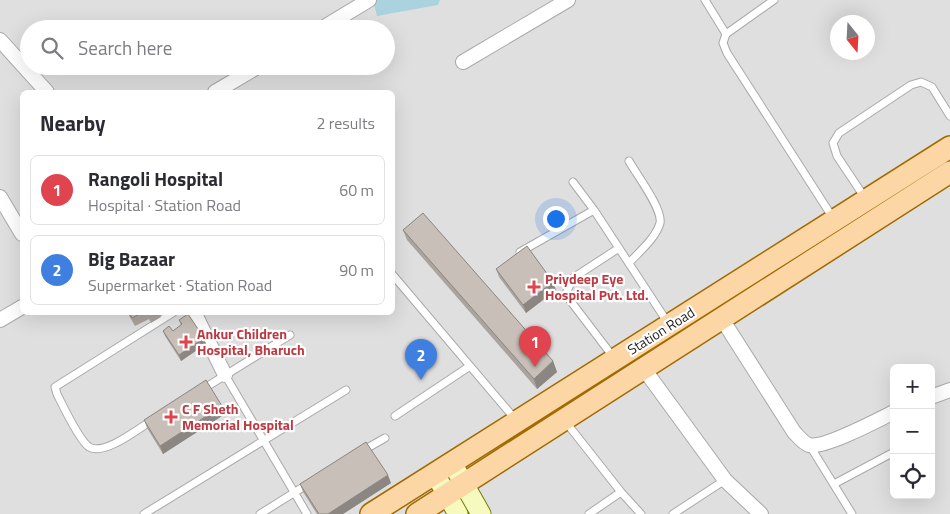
<!DOCTYPE html>
<meta charset="utf-8">
<style>
body{margin:0;font-family:"Titillium Web",sans-serif;background:#f2f2f3;color:#2b2b33}
.controls{position:absolute;right:15px;bottom:15px;display:grid;overflow:hidden;border-radius:8px;box-shadow:0 5px 20px #0002}
.controls button{width:45px;height:45px;display:grid;place-items:center;padding:0;border:0;border-bottom:1px solid #e1e1e2;background:#fff;color:#2b2b33;font:25px sans-serif}
.compass{position:absolute;left:830px;top:15px;width:45px;height:45px;border-radius:50%;background:#fff;box-shadow:0 5px 20px #0002;rotate:162deg}
.you{position:absolute;left:555px;top:218px;width:18px;height:18px;margin:-12px;border:4px solid #fff;border-radius:50%;background:#1a73e8;box-shadow:0 0 0 8px #1a73e833}
.badge{display:grid;place-items:center;width:32px;height:32px;border-radius:50%;background:#d40000;color:#fff;font-size:16px;font-weight:700}
.pin{position:absolute;translate:-50% -41px;filter:drop-shadow(0 1px 2px #0008)}
.pin::after{content:'';position:absolute;top:26px;width:18px;height:15px;background:inherit;clip-path:polygon(0 0,100% 0,50% 100%)}
.list{margin:0;padding:0;list-style:none}
h2{display:flex;justify-content:space-between;align-items:center;height:65px;margin:0;padding:0 20px;font-size:21px}
h2 small{font-size:16px;font-weight:400;color:#7c7c81}
.list li{display:grid;grid-template-columns:32px 1fr auto;gap:15px;align-items:center;box-sizing:border-box;height:70px;margin:0 10px 10px;padding:0 10px;border:1px solid #e1e1e2;border-radius:8px}
.list b{display:block;font-size:19px;white-space:nowrap}
.list p{margin:0;font-size:16px;white-space:nowrap;color:#7c7c81}
.list em{font-size:16px;font-style:normal;color:#7c7c81}
.icon{flex:none;width:28px;height:28px;fill:none;stroke:currentColor;stroke-width:2;stroke-linecap:round;stroke-linejoin:round}
.map{position:relative;flex:none;width:950px;height:514px;overflow:hidden}
.search{position:absolute;background:#fff;box-shadow:0 5px 20px #0002;left:20px;top:20px;width:375px;height:55px;display:flex;align-items:center;gap:12px;box-sizing:border-box;padding:0 18px;border-radius:28px;color:#7c7c81;font-size:19px}
.panel{position:absolute;background:#fff;box-shadow:0 5px 20px #0002;left:20px;top:90px;width:375px;height:225px;border-radius:8px}
.map>svg:first-child{display:block}
.residential{fill:#e0dfdf;fill-rule:evenodd}
.water{fill:#aad3df}
.lines{fill:none;stroke-linecap:round;stroke-linejoin:round}
.lane-casing{stroke:#a9a9a9;stroke-width:9}
.street-casing{stroke:#a9a9a9;stroke-width:16}
.secondary-casing{stroke:#707d05;stroke-width:21}
.primary-casing{stroke:#a06b00;stroke-width:24}
.lane{stroke:#fff;stroke-width:7}
.street{stroke:#fff;stroke-width:14}
.secondary{stroke:#f7fabf;stroke-width:19}
.primary{stroke:#fcd6a4;stroke-width:21}
.wall{fill:#aba49e}
.shaded-wall{fill:#8b8681}
.building{fill:#c7bfb8;stroke:#8b8681}
.health-dot{fill:#e0444e;stroke:#fff;stroke-width:2}
.labels{text-anchor:middle;stroke-width:4.5;stroke-linejoin:round;paint-order:stroke}
.health-label{font-size:14px;font-weight:bold;fill:#be3a42;stroke:#fff;text-anchor:start}
.street-label{font-size:14px;fill:#222;stroke:#fff}
</style>
<div class="map">
<svg width="950" height="514" viewBox="0 0 950 514">
<rect width="100%" height="100%" fill="#f2efe9"/>
<!-- residential -->
<path class="residential" d="M0,0H950V514H0ZM838,22H868V52H838ZM29,29H386V66H29ZM22,92H392V312H22ZM894,368H931V495H894Z"/>
<!-- water -->
<path class="water" d="M373,0H440L438,5L377,16Z"/>
<g class="lines">
<!-- lane casing -->
<g class="lane-casing">
<path id="lane" d="M705,0L726,34
M774,0L726,34L723,43L727,53L833,218
M629,161C636,174 663,209 660,223C656,238 639,252 629,263
M573,182L594,210L668,323
M865,198L837,156L833,143L839,133L911,85L921,82L932,87L950,116
M520,252L594,210
M392,274L515,419
M614,358L569,299L567,291L573,278L619,248
M225,375L307,514
M203,389L290,335
M395,416L470,366
M151,421C138,429 104,456 89,447C79,440 63,406 57,394L55,387L174,312
M565,421L621,492L641,514
M810,446L852,514
M362,451L385,438
M834,484L894,452
M144,514L346,390
M260,514L308,484
M589,514L621,492
M673,514L725,480"/>
</g>
<!-- street casing -->
<g class="street-casing">
<path id="street" d="M321,29L369,0
M0,40L47,92
M463,62L568,0
M215,92L259,66
M0,197L22,234
M194,312L225,375
M722,319L794,432C798,436 803,443 809,445C823,449 878,420 894,412
M0,320L22,307
M644,369L725,480L761,514
M931,397L950,390"/>
</g>
<!-- secondary casing -->
<g class="secondary-casing">
<path id="secondary" d="M452,463L481,514
M435,474L458,514"/>
</g>
<!-- primary casing -->
<g class="primary-casing">
<path id="primary" d="M371,514L950,147
M417,514L950,172"/>
</g>
<!-- lane -->
<use href="#lane" class="lane"/>
<!-- street -->
<use href="#street" class="street"/>
<!-- secondary -->
<use href="#secondary" class="secondary"/>
<!-- primary -->
<use href="#primary" class="primary"/>
</g>
<!-- wall -->
<path class="wall" d="M403,230L553,361L557,372L537,389L407,240Z
M496,269L556,290L526,313L499,277Z
M127,312H160L159,313L161,317L151,323L149,319L135,326Z
M179,320L204,338L206,344L181,361L165,336L163,331H173L181,325Z
M222,406L225,414L163,454L147,428L144,420Z
M391,483L343,514H317L303,492L300,484Z"/>
<!-- shaded-wall -->
<path class="shaded-wall" d="M553,282L556,290L526,313L523,305Z
M204,338L206,344L181,361L179,355Z
M553,361L557,372L537,389L534,379Z
M222,406L225,414L163,454L160,446Z
M388,475L391,483L343,514H328Z"/>
<!-- building -->
<path class="building" d="M423,213L553,361L534,379L403,230Z
M527,246L553,282L523,305L496,269Z
M129,312H143L132,318Z
M188,314L204,338L179,355L163,331L169,326L173,331L182,324L179,320Z
M206,380L222,406L160,446L144,420Z
M366,442L388,475L328,514H319L300,484Z"/>
<!-- markers -->
<g class="health-dot">
<path d="M531.5 279.5h5v5h5v5h-5v5h-5v-5h-5v-5h5z"/>
<path d="M183.5 334.5h5v5h5v5h-5v5h-5v-5h-5v-5h5z"/>
<path d="M168.5 409.5h5v5h5v5h-5v5h-5v-5h-5v-5h5z"/>
</g>
<g class="labels">
<!-- health labels -->
<g class="health-label">
<text x="545" y="284">Priydeep Eye<tspan x="545" dy="16">Hospital Pvt. Ltd.</tspan></text>
<text x="197" y="339">Ankur Children<tspan x="197" dy="16">Hospital, Bharuch</tspan></text>
<text x="182" y="414">C F Sheth<tspan x="182" dy="16">Memorial Hospital</tspan></text>
</g>
<!-- street labels -->
<g class="street-label">
<text transform="translate(661 331) rotate(-32)" y="5">Station Road</text>
</g>
</g>
</svg>
<div class="controls">
<button>+</button>
<button>−</button>
<button><svg class="icon" aria-label="locate" viewBox="0 0 24 24"><circle cx="12" cy="12" r="6"/><path d="M12 2v4M12 18v4M2 12h4M18 12h4"/></svg></button>
</div>
<svg class="compass" viewBox="-18 -18 36 36"><path d="M0-13l5 13h-10z" fill="#e53935"/><path d="M0 13l5-13h-10z" fill="#7c7c81"/></svg>
<div class="you"></div>
<div class="pin badge" style="left:535px;top:367px;background:#e0444e">1</div>
<div class="pin badge" style="left:421px;top:380px;background:#3f7fe0">2</div>
<div class="search"><svg class="icon" aria-label="search" viewBox="0 0 24 24"><circle cx="10" cy="10" r="6"/><path d="M15 15l6 6"/></svg>Search here</div>
<section class="panel">
<h2>Nearby<small>2 results</small></h2>
<ul class="list">
<li><span class="badge" style="background:#e0444e">1</span><div><b>Rangoli Hospital</b><p>Hospital · Station Road</p></div><em>60 m</em></li>
<li><span class="badge" style="background:#3f7fe0">2</span><div><b>Big Bazaar</b><p>Supermarket · Station Road</p></div><em>90 m</em></li>
</ul>
</section>
</div>
